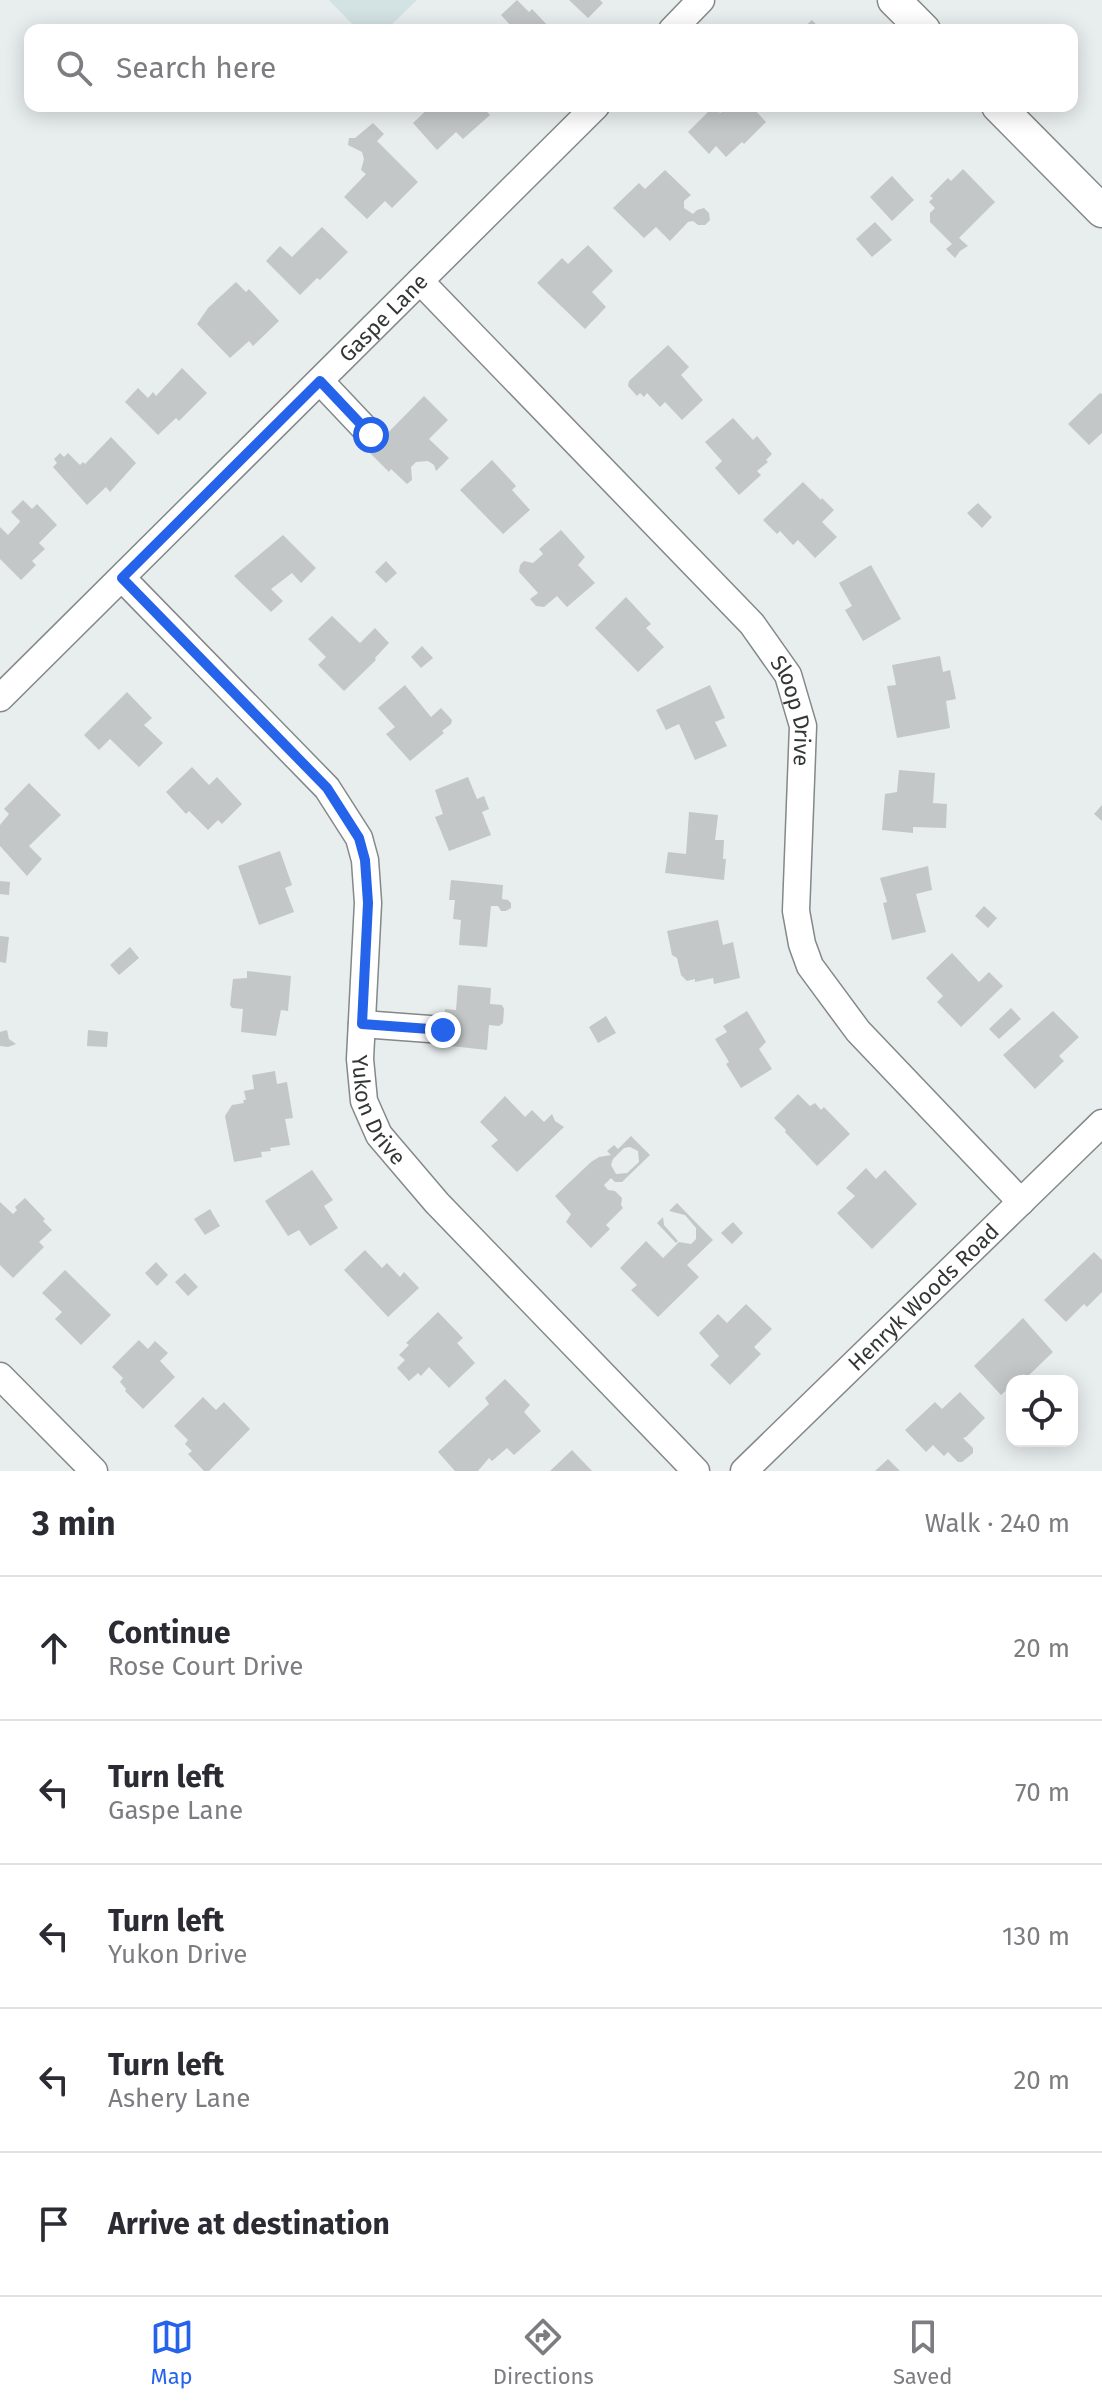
<!DOCTYPE html>
<meta charset="utf-8">
<style>
body{margin:0;font-family:"Fira Sans",sans-serif;background:#f2f2f3;color:#2b2b33}
.controls{position:absolute;right:24px;bottom:24px;display:grid;overflow:hidden;border-radius:16px;box-shadow:0 4px 20px #0003}
.controls button{width:72px;height:72px;display:grid;place-items:center;padding:0;border:0;border-bottom:2px solid #e1e1e2;background:#fff;color:#2b2b33;font:40px sans-serif}
.stop{position:absolute;width:24px;height:24px;margin:-18px;border:6px solid #2563eb;border-radius:50%;background:#fff}
.stop.end{background:#2563eb;border-color:#fff;box-shadow:0 2px 8px #0008}
.list{margin:0;padding:0;list-style:none}
h2{display:flex;justify-content:space-between;align-items:center;height:104px;margin:0;padding:0 32px;font-size:34px}
h2 small{font-size:26px;font-weight:400;color:#7c7c81}
.list li{display:grid;grid-template-columns:52px 1fr auto;gap:24px;align-items:center;box-sizing:border-box;height:144px;padding:0 32px;border-top:2px solid #e1e1e2}
.list b{display:block;font-size:30px;white-space:nowrap}
.list p{margin:0;font-size:26px;white-space:nowrap;color:#7c7c81}
.list em{font-size:26px;font-style:normal;color:#7c7c81}
.icon{flex:none;width:44px;height:44px;fill:none;stroke:currentColor;stroke-width:2;stroke-linecap:round;stroke-linejoin:round}
.map{position:relative;flex:none;width:1102px;height:1471px;overflow:hidden}
.search{position:absolute;background:#fff;box-shadow:0 4px 20px #0003;left:24px;right:24px;top:24px;height:88px;display:flex;align-items:center;gap:20px;box-sizing:border-box;padding:0 28px;border-radius:16px;color:#7c7c81;font-size:30px}
.sheet{height:824px;background:#fff}
nav{display:flex;justify-content:space-around;align-items:center;box-sizing:border-box;height:112px;border-top:2px solid #e1e1e2;background:#fff;font-size:22px;color:#7c7c81}
nav a{display:grid;justify-items:center;gap:4px}
nav .on{color:#2563eb}
.map>svg:first-child{display:block}
.built{fill:#d3e2e3}
.building{fill:#c3c7c8;fill-rule:evenodd}
.lines{fill:none;stroke-linecap:round;stroke-linejoin:round}
.minor-casing{stroke:#838888;stroke-width:29}
.tertiary-casing{stroke:#838888;stroke-width:35}
.minor{stroke:#fff;stroke-width:26}
.tertiary{stroke:#fff;stroke-width:32}
.route{stroke:#2563eb;stroke-width:10}
.labels{text-anchor:middle;stroke-width:6;stroke-linejoin:round;paint-order:stroke}
.street-label{font-size:22px;fill:#343636;stroke:#fff}
</style>
<div class="map">
<svg width="1102" height="1471" viewBox="0 0 1102 1471">
<rect width="100%" height="100%" fill="#e8edee"/>
<!-- built -->
<path class="built" d="M329,0H417L386,30H358Z"/>
<!-- building -->
<path class="building" d="M517,0L529,12L532,9L552,30H510L513,28L501,15Z
M569,0H600L603,3L588,18Z
M812,20L821,30H801Z
M431,106H482L490,115L463,139L456,132L437,150L413,123Z
M714,106L720,113L730,106H751L766,122L744,144L742,142L726,157L716,146L709,154L688,132Z
M373,123L384,134L377,141L418,182L392,208L385,201L367,219L344,197L366,174L361,170L364,159L362,152L348,145L349,138H355Z
M963,169L995,202L959,238L968,246L960,251L955,258L946,249L952,244L930,222V213L935,208L929,202L933,198L930,196L948,178L951,181Z
M665,170L691,195L684,201V208L693,214L697,210L704,208L709,213L710,220L705,225H698L693,221L688,222L670,241L656,227L644,238L613,208L639,183L645,189Z
M892,176L914,200L892,221L870,197Z
M875,222L892,240L872,257L856,239Z
M322,227L348,252L320,280L317,278L300,295L266,261L280,246L292,257Z
M588,245L613,271L592,292L606,307L585,329L537,283L562,258L568,264Z
M236,282L246,292L249,289L279,321L253,346L249,341L230,358L197,324L208,308Z
M668,345L689,367L681,375L703,400L682,420L665,402L660,407L647,393L644,397L640,393L637,396L628,386L629,381Z
M182,368L207,393L179,421L176,418L158,435L125,402L138,388L148,398L153,392L156,396Z
M1100,393L1102,394V433L1089,445L1068,424Z
M424,396L448,420L429,439L449,458L436,471L434,465L428,461L416,462L411,467L412,480L407,484L391,469L389,472L369,452Z
M733,418L753,440L757,436L772,454L766,460L768,462L757,471L761,475L739,495L715,468L722,461L705,442Z
M111,437L136,463L110,492L106,487L87,505L53,467L57,463L54,459L60,453L64,457L68,453L80,465L83,462L85,464Z
M492,460L516,486L512,490L530,510L503,534L460,490Z
M803,482L821,500L822,498L834,510L822,522L837,537L815,558L798,540L793,545L780,531L777,534L763,520Z
M23,500L32,509L37,504L57,525L39,543L45,549L32,561L36,565L21,580L0,559V527L8,535L19,523L20,521L11,512Z
M978,503L992,517L982,528L967,513Z
M561,530L585,557L578,565L595,583L567,607L557,596L544,607L536,606L530,599L538,593L519,572L520,565L524,561L533,563L543,554L539,549Z
M283,535L316,568L301,583L292,573L271,589L283,601L271,612L234,576Z
M386,561L397,573L386,583L375,572Z
M871,565L901,619L863,641L845,610L852,606L839,583Z
M626,597L651,624L646,628L664,647L638,672L595,628Z
M332,616L360,643L375,628L389,643L375,658L376,660L344,691L318,665L326,657L308,639Z
M422,646L433,658L421,668L411,657Z
M940,656L943,672L950,670L956,699L946,701L950,728L897,738L887,686L896,685L892,665Z
M405,685L431,717L441,708L452,720L451,724L442,731L444,733L410,761L386,734L395,727L378,708Z
M710,685L725,718L715,722L727,746L695,760L679,724L666,730L656,710Z
M127,692L152,718L144,725L163,743L139,767L110,739L99,750L84,735Z
M192,767L209,785L217,777L242,804L222,824L218,820L208,830L189,811L186,814L166,792Z
M899,770L935,773L933,803L947,804L946,828L913,827V833L882,830L885,794L897,792Z
M468,777L477,799L484,796L489,809L482,812L491,835L449,851L435,817L443,814L435,790Z
M29,783L61,815L29,846L42,859L27,876L0,846V825L9,814L4,809Z
M1102,805V821L1094,814Z
M689,812L718,815L715,840H724L723,859H726L724,880L665,873L668,852L686,854Z
M280,851L292,885L285,888L294,912L259,925L238,866Z
M928,866L932,890L916,894L926,932L892,940L883,903L887,902L880,878Z
M451,880L503,885L502,899L508,900L511,903V908L506,911H501L498,906H491L487,947L459,945L461,920L453,919L455,900H449Z
M0,881L10,882L9,895L0,894Z
M984,906L997,918L988,928L975,916Z
M718,920L723,945L733,942L740,978L714,984L713,978L695,982V979L687,981L681,975L677,958L672,955L667,931Z
M0,936L9,937L6,963L0,962Z
M130,947L139,958L119,975L110,965Z
M952,953L979,982L989,972L1003,986L961,1027L937,1002L943,996L926,978Z
M247,971L291,976L288,1011L281,1010L276,1036L241,1032L243,1009L232,1008L230,1005L233,979L247,978Z
M458,985L491,988L490,1004L502,1005L504,1009L503,1023L499,1026L489,1025L487,1050L442,1045L445,1009L456,1010Z
M1011,1008L1021,1019L999,1039L989,1029Z
M747,1011L766,1042L759,1049L772,1069L741,1088L726,1064L729,1062L715,1039L727,1032L723,1026Z
M1053,1011L1079,1037L1059,1056L1064,1061L1035,1089L1003,1055Z
M606,1016L616,1033L598,1043L589,1027Z
M7,1030L9,1039L16,1044L8,1047L0,1046V1032Z
M88,1030L108,1032L107,1047L87,1046Z
M275,1071L277,1084L287,1082L293,1118L285,1119L290,1145L270,1148L271,1151L261,1152L262,1157L234,1162L225,1116L232,1105L244,1103L243,1100H246L244,1091L254,1089L252,1075Z
M798,1094L810,1106L815,1103L821,1110L824,1107L850,1134L817,1166L785,1132L786,1130L774,1118Z
M505,1096L525,1117L532,1110L544,1122L552,1114L555,1121L564,1127L517,1172L491,1146L498,1140L480,1122Z
M631,1136L650,1155L622,1182H615L611,1178L604,1185L608,1190L615,1191L622,1198L621,1205L623,1208L606,1225L610,1229L591,1248L566,1222L571,1214L555,1196L591,1162L599,1157L611,1155L607,1151L614,1145L618,1149ZM630,1147L638,1151L639,1162L627,1173L616,1174L611,1165L613,1159L624,1148Z
M866,1168L876,1179L885,1170L917,1204L872,1249L837,1213L855,1196L846,1188Z
M312,1170L333,1200L324,1206L338,1228L310,1246L299,1230L288,1236L265,1201Z
M25,1198L45,1219L43,1221L52,1230L39,1242L44,1247L13,1278L0,1265V1202L13,1214L17,1210L15,1207Z
M677,1203L713,1240L687,1265L699,1277L658,1317L631,1290L637,1285L620,1268L646,1241L663,1258L679,1242L691,1244L696,1239V1228L685,1215L669,1211Z
M210,1209L220,1226L205,1235L194,1219Z
M663,1217L664,1225L678,1241L676,1243L657,1223Z
M733,1222L743,1233L732,1244L721,1233Z
M365,1250L382,1268L387,1263L400,1277L404,1272L419,1288L388,1317L344,1270Z
M1094,1252L1102,1260V1292L1087,1307L1084,1304L1066,1322L1044,1300Z
M156,1262L168,1275L157,1286L145,1273Z
M65,1270L111,1315L81,1345L55,1319L62,1312L42,1293Z
M185,1273L198,1287L188,1296L175,1282Z
M746,1304L772,1329L754,1347L761,1354L730,1385L710,1365L719,1356L699,1333L718,1314L727,1323Z
M438,1312L463,1338L457,1343L475,1363L449,1388L429,1367L421,1376L418,1373L409,1381L397,1368L405,1360L399,1355L409,1345L406,1343Z
M1023,1318L1053,1352L1027,1377L1024,1374L1016,1381H1012V1385L1001,1395L974,1366Z
M139,1340L148,1349L155,1341L168,1353L160,1361L175,1377L143,1409L125,1391L126,1389L120,1382L123,1378L112,1367Z
M505,1379L530,1405L524,1412L541,1431L514,1455L507,1448L492,1461L489,1458L478,1471H455L438,1452L489,1404L485,1398Z
M960,1392L985,1418L966,1437L963,1438L973,1448V1453L962,1462H958L948,1452L944,1456L933,1445L926,1452L905,1430L935,1402L942,1409Z
M203,1397L216,1410L224,1402L250,1429L209,1471H204L188,1454L192,1451L185,1444L188,1440L174,1426Z
M572,1450L592,1471H550Z
M888,1459L900,1471H875Z"/>
<g class="lines">
<!-- minor casing -->
<g class="minor-casing">
<g id="minor">
<path d="M672,30L701,0"/>
<path id="s1" d="M420,281L752,624L788,675L803,726L796,911L802,944L810,966L858,1031L1021,1202"/>
<path d="M320,381L371,435"/>
<path id="s2" d="M122,578L327,788L359,838L365,860L368,903L360,1059L364,1101L379,1135L437,1203L696,1471"/>
<path id="s3" d="M0,698L596,106"/>
<path d="M362,1024L443,1030"/>
<path d="M0,1376L94,1471"/>
<path id="s4" d="M744,1471L1102,1123"/>
</g>
</g>
<!-- tertiary casing -->
<g class="tertiary-casing">
<path id="tertiary" d="M894,0L924,30
M998,106L1102,211"/>
</g>
<!-- minor -->
<use href="#minor" class="minor"/>
<!-- tertiary -->
<use href="#tertiary" class="tertiary"/>
</g>
<g class="lines">
<!-- route -->
<path class="route" d="M371,435L320,381L122,578L327,788L359,838L365,860L368,903L362,1024L443,1030"/>
</g>
<g class="labels">
<!-- street labels -->
<g class="street-label">
<text dy="8" stroke="none"><textPath href="#s3" startOffset="540">Gaspe Lane</textPath></text>
<text dy="8" stroke="none"><textPath href="#s1" startOffset="576">Sloop Drive</textPath></text>
<text dy="8" stroke="none"><textPath href="#s2" startOffset="630">Yukon Drive</textPath></text>
<text dy="8" stroke="none"><textPath href="#s4" startOffset="250">Henryk Woods Road</textPath></text>
</g>
</g>
</svg>
<div class="controls">
<button><svg class="icon" aria-label="locate" viewBox="0 0 24 24"><circle cx="12" cy="12" r="6"/><path d="M12 2v4M12 18v4M2 12h4M18 12h4"/></svg></button>
</div>
<div class="stop" style="left:371px;top:435px"></div>
<div class="stop end" style="left:443px;top:1030px"></div>
<div class="search"><svg class="icon" aria-label="search" viewBox="0 0 24 24"><circle cx="10" cy="10" r="6"/><path d="M15 15l6 6"/></svg>Search here</div>
</div>
<section class="sheet">
<h2>3 min<small>Walk · 240 m</small></h2>
<ul class="list">
<li><svg class="icon" aria-label="ahead" viewBox="0 0 24 24"><path d="M12 20V5M6 11l6-6 6 6"/></svg><div><b>Continue</b><p>Rose Court Drive</p></div><em>20 m</em></li>
<li><svg class="icon" aria-label="left" viewBox="0 0 24 24"><path d="M17 20v-9H6M10 6l-5 5 5 5"/></svg><div><b>Turn left</b><p>Gaspe Lane</p></div><em>70 m</em></li>
<li><svg class="icon" aria-label="left" viewBox="0 0 24 24"><path d="M17 20v-9H6M10 6l-5 5 5 5"/></svg><div><b>Turn left</b><p>Yukon Drive</p></div><em>130 m</em></li>
<li><svg class="icon" aria-label="left" viewBox="0 0 24 24"><path d="M17 20v-9H6M10 6l-5 5 5 5"/></svg><div><b>Turn left</b><p>Ashery Lane</p></div><em>20 m</em></li>
<li><svg class="icon" aria-label="arrive" viewBox="0 0 24 24"><path d="M6 21V4h12l-3 4 3 4H6"/></svg><div><b>Arrive at destination</b></div></li>
</ul>
</section>
<nav>
<a class="on"><svg class="icon" aria-label="map" viewBox="0 0 24 24"><path d="M3 6l6-2 6 2 6-2v14l-6 2-6-2-6 2zM9 4v14M15 6v14"/></svg>Map</a>
<a><svg class="icon" aria-label="directions" viewBox="0 0 24 24"><path d="M12 3l9 9-9 9-9-9zM9 14v-3h6M13 9l2 2-2 2"/></svg>Directions</a>
<a><svg class="icon" aria-label="saved" viewBox="0 0 24 24"><path d="M7 4h10v16l-5-4-5 4z"/></svg>Saved</a>
</nav>
